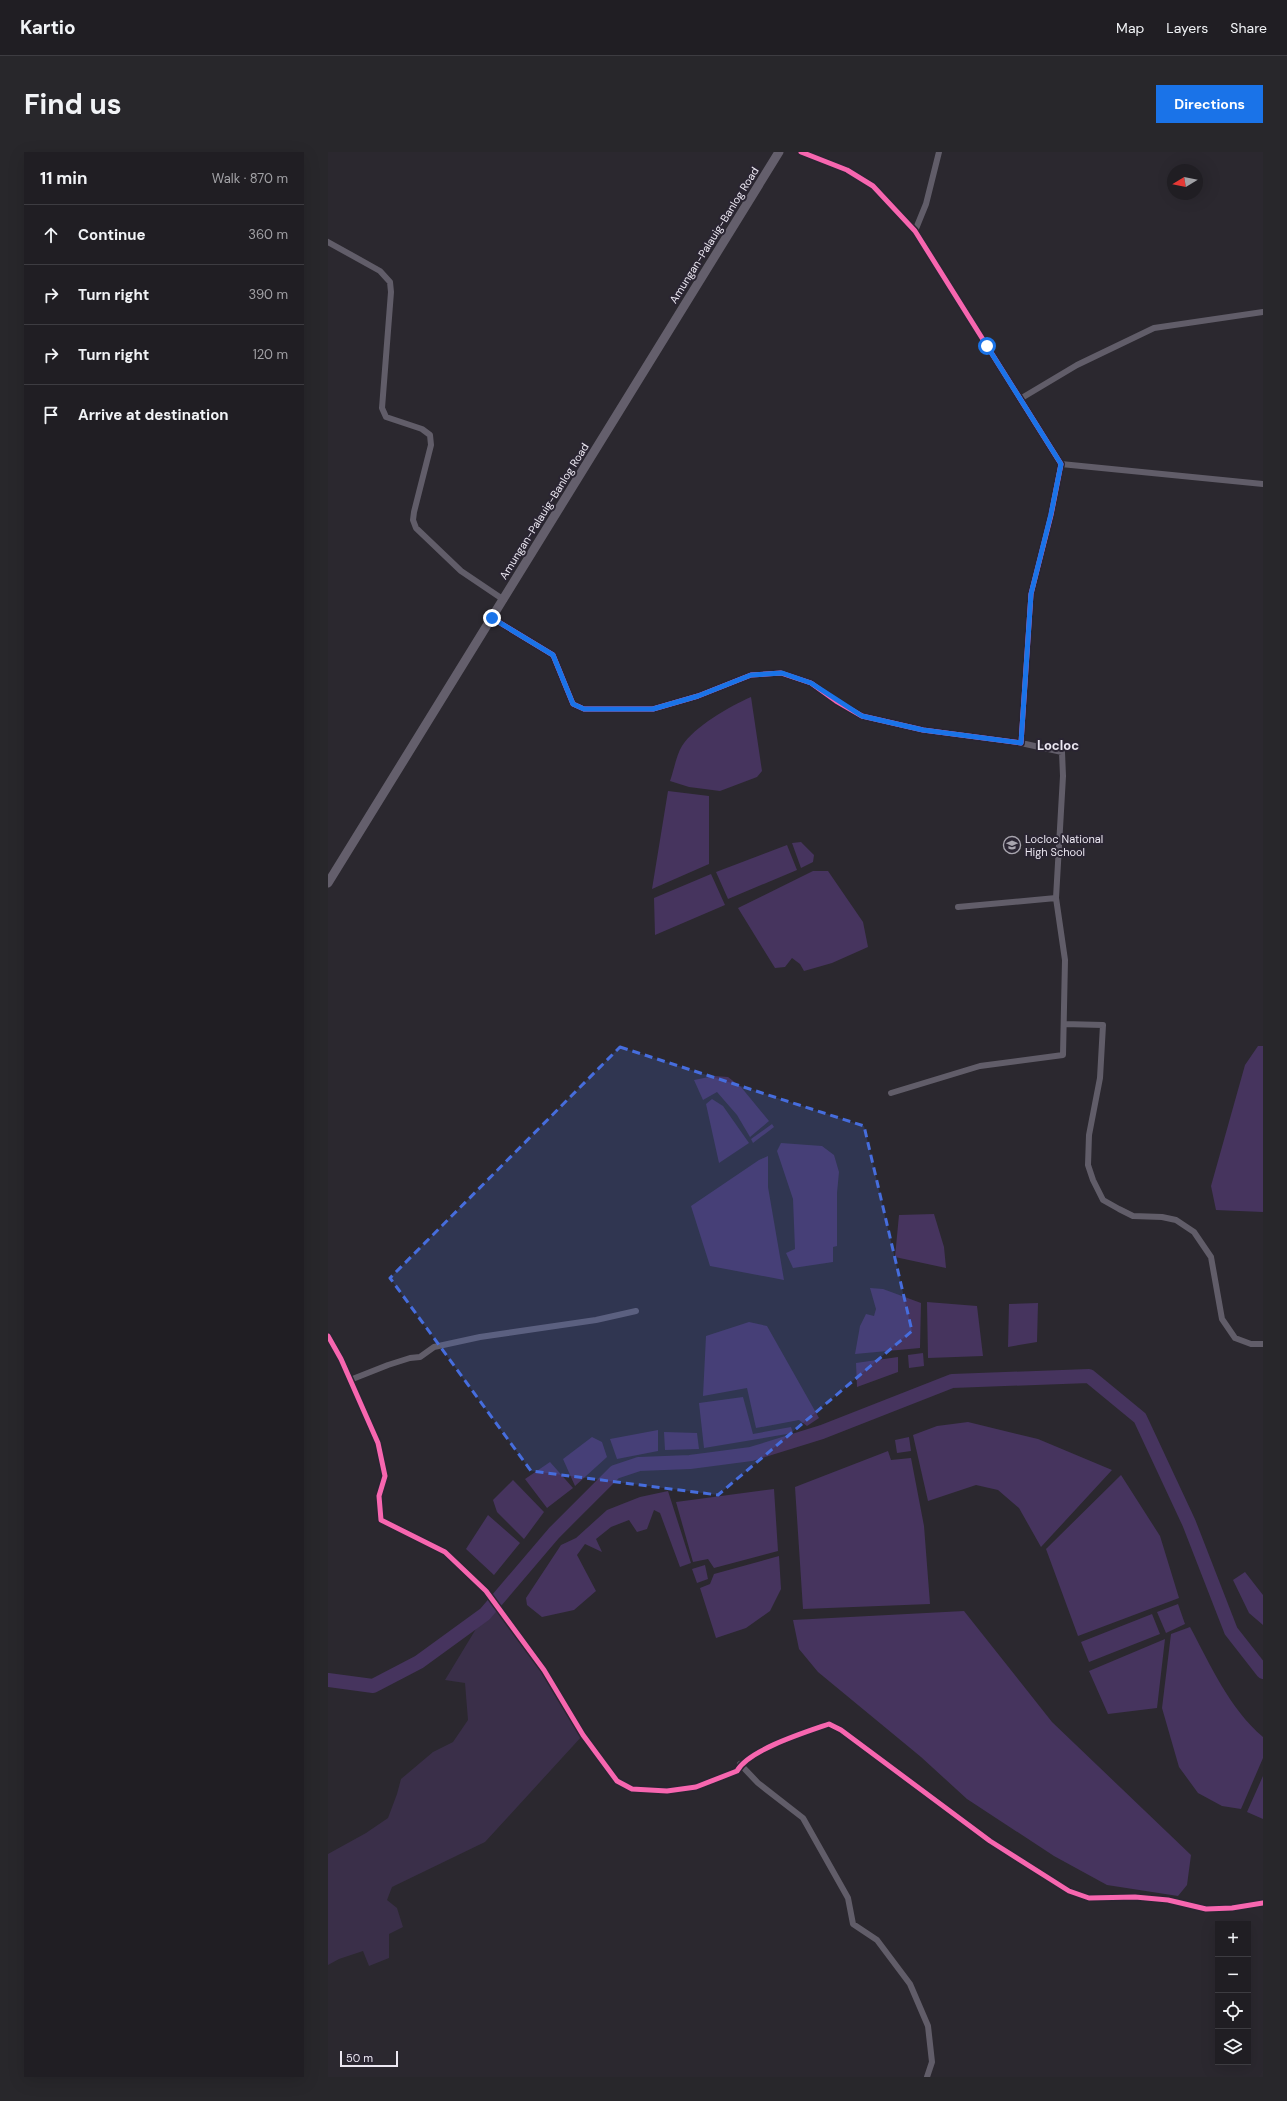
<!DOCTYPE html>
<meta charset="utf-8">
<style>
body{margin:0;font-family:"DM Sans",sans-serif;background:#28272b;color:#f1f3f6}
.controls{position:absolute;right:12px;bottom:12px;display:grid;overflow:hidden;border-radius:0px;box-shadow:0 4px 16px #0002}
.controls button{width:36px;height:36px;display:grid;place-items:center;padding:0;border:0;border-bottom:1px solid #3d3c41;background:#201e23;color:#f1f3f6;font:20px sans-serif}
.compass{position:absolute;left:839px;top:12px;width:36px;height:36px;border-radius:50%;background:#201e23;box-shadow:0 4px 16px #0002;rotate:260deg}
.scale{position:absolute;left:12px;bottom:10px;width:58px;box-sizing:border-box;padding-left:4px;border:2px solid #ece8f2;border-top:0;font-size:11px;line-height:14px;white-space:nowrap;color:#ece8f2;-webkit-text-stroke:3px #2a2532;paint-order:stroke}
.stop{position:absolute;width:12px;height:12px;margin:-9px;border:3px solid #1a73e8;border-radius:50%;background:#fff}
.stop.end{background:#1a73e8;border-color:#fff;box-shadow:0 1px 4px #0008}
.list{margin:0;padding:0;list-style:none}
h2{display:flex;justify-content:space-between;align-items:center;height:52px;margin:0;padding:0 16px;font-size:17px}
h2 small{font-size:13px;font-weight:400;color:#a2a2a6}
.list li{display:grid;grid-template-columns:26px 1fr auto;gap:12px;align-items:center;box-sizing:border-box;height:60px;padding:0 16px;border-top:1px solid #3d3c41}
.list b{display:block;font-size:15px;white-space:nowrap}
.list em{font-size:13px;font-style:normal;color:#a2a2a6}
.icon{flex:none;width:22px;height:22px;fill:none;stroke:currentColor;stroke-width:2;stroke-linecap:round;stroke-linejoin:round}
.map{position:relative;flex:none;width:935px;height:1925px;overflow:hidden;border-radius:0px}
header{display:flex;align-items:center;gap:24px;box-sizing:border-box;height:56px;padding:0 20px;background:#201e23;border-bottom:1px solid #3d3c41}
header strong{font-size:19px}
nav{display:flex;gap:22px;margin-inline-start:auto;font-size:14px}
.intro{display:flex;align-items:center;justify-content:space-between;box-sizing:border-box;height:96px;padding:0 24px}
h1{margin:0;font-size:28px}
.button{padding:10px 18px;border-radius:0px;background:#1a73e8;color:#fff;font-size:14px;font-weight:700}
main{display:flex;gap:24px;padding:0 24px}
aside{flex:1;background:#201e23;border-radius:0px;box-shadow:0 4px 16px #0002}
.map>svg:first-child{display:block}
.green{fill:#3a2f49}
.water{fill:#46345e}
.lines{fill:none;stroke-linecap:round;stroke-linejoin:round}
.river{stroke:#46345e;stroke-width:14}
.minor{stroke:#615d69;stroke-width:6}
.secondary{stroke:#645f6c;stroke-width:9}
.cycleway-casing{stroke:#2a2532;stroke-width:8}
.cycleway{stroke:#f766af;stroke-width:5}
.route{stroke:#1a73e8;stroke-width:5}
.marked{fill:#466ddd;fill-opacity:0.2;stroke:#466ddd;stroke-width:3;stroke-dasharray:8 5;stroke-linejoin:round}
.labels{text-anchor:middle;stroke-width:4;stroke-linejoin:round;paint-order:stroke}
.street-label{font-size:11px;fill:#ece8f2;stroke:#2a2532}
.poi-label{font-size:11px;fill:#ece8f2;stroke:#2a2532;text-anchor:start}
.quarter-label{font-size:13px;font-weight:bold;fill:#ece8f2;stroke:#2a2532}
</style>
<header>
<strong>Kartio</strong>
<nav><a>Map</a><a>Layers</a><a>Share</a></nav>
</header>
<div class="intro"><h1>Find us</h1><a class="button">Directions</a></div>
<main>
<aside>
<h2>11 min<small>Walk · 870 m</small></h2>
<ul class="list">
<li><svg class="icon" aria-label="ahead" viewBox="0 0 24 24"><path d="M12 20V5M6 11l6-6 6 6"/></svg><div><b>Continue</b></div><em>360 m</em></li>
<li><svg class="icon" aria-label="right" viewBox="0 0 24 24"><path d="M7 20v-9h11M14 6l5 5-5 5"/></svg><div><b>Turn right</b></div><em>390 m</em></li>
<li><svg class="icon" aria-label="right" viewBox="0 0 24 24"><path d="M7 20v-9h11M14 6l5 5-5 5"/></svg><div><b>Turn right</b></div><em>120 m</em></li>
<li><svg class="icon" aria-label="arrive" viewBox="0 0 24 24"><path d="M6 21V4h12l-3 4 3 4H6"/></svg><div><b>Arrive at destination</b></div></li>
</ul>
</aside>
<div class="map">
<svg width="935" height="1925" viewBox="0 0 935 1925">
<rect width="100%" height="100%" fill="#2b282f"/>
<!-- green -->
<path class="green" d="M164,1454C202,1490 228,1538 255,1583L157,1690L64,1735L59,1748L69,1756L75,1775L61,1782V1806L41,1814L35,1799L11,1807L0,1813V1702L38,1681L60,1666L69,1642L73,1627L105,1600L125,1590L140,1568L137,1531L117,1528L157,1462Z"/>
<!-- water -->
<path class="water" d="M423,545L434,619L429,625L392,639L361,635L342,629C346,618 348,604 354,594C366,575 402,554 423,545Z
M340,639L381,644V712L324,737Z
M473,690L486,703L485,710L473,716L464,691Z
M459,693L469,718L400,747L388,720Z
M485,719H500L535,770L540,795L504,811L476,819L472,812L464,806L457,815L447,816L410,756Z
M383,722L397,753L327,783L326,746Z
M930,894H935V1060L888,1058L883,1034L917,913Z
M386,924L400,925L413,935L441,969L422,985L409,963L389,940L375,948L366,928Z
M384,947L395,954L421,991L391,1011L378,952Z
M444,972L446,975L425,991L423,987Z
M453,991L494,994L506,1003L511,1020L509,1041V1094L505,1095V1110L465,1116L458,1101L467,1097L465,1047L449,999Z
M440,1004V1035L456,1128L382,1114L363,1054L431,1008Z
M606,1062L616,1095L618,1116L567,1105L571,1063Z
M542,1136L555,1137L593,1151L592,1196L527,1202L532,1174L538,1162L546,1164L548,1157Z
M599,1150L649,1154L655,1204L600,1206Z
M710,1151L709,1190L680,1195L681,1152Z
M421,1170L439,1174L491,1266L479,1274L471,1268L428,1276L419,1236L375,1244L378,1184Z
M595,1201L596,1214L581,1216L580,1203Z
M570,1205V1220L529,1235L528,1211Z
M415,1245L425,1282L463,1275L465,1281L376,1296L371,1251Z
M640,1270L710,1287L784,1318L713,1395L691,1356L670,1338L648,1333L600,1349L585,1283L609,1274Z
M330,1278V1299L289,1307L282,1287Z
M336,1280L369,1281L371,1297L337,1298Z
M264,1285L274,1290L279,1305L247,1334L235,1307Z
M581,1285L583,1299L569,1301L567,1288Z
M560,1299L563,1308L583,1306L596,1374L602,1452L475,1457L467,1335Z
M222,1310L245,1336L219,1356L197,1327Z
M793,1323L832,1384L851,1446L750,1484L718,1397Z
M185,1328L216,1360L196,1387L169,1360L165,1348Z
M446,1337L450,1399L386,1416L380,1407L365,1410L348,1350Z
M340,1339L363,1411L352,1415L332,1361L326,1358L319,1377L309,1380L301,1368L283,1375L268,1387L274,1400L257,1392L249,1403L268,1439L246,1458L214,1465L199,1453L198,1446L233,1393L248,1386L279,1358L312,1345Z
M160,1363L192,1391L166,1423L138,1397Z
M451,1404L453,1437L442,1459L418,1476L388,1486L372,1436L382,1432L386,1422Z
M377,1413L380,1427L369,1431L364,1417Z
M917,1420L935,1443V1473L921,1461L905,1428Z
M850,1452L857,1472L838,1481L829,1460Z
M636,1459L724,1570L863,1703L859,1733L850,1744L779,1733L726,1704L639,1647L593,1605L490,1520L471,1497L465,1468Z
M824,1462L832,1482L761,1510L753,1490Z
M862,1475C883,1514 901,1556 935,1585V1606L913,1657L894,1654L870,1641L851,1615L834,1556L843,1482Z
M837,1487L829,1556L780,1562L761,1519Z
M935,1624V1667L919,1660Z"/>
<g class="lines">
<!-- river -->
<path class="river" d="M0,1528L45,1534L91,1510L157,1462L226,1381L287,1320L311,1312L362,1310L423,1302L494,1280L624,1229L761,1224L812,1266L861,1371L903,1479L935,1520"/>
<!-- minor -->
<path class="minor" d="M587,79L598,52L611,0
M0,90L52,119L62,130L63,140L54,256L58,265L94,277L102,283L103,293L86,360L85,368L88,376L133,419L176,448
M692,247L749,213L826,176L935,160
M733,312L935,332
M164,466L225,503L245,552L256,557H325L370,544L423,523L453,521L483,531L508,549L534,564L595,578L693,591L703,442L723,363L733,312L587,79L545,34L519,18L473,0
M630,755L728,746
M736,872L775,873L772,926L761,983L760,1013L765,1028L775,1048L791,1057L805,1064L834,1065L848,1068L866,1080L883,1105L894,1167L907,1186L923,1192H935
M563,941L652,914L735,903L737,808L728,746L735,624L734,600L693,591
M0,1184L13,1207L50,1291L57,1324L51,1344L53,1368L117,1400L158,1439L216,1518L255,1583L289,1629L304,1637L339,1639L368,1635L409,1619C420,1598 478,1580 501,1572L513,1578L662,1689L741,1739L761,1746L807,1745L840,1748L878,1757L904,1756L935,1751
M22,1228L60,1213L82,1206L92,1205L106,1195L152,1185L268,1168L308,1159
M412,1612L430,1631L475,1666L520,1746L525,1772L549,1788L582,1832L600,1874L604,1910L599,1925"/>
<!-- secondary -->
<path class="secondary" d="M0,731L451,0"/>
<!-- cycleway casing -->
<g class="cycleway-casing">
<path id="cycleway" d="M164,466L225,503L245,552L256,557H325L370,544L423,523L453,521L483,531L508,549L534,564L595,578L693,591L703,442L723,363L733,312L587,79L545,34L519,18L473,0
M0,1184L13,1207L50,1291L57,1324L51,1344L53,1368L117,1400L158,1439L216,1518L255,1583L289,1629L304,1637L339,1639L368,1635L409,1619C420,1598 478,1580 501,1572L513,1578L662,1689L741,1739L761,1746L807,1745L840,1748L878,1757L904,1756L935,1751"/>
</g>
<!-- cycleway -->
<use href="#cycleway" class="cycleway"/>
</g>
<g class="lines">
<!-- route -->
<path class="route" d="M164,466L225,503L245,552L256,557H325L370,544L423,523L454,521L483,531L534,564L595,578L693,591L703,442L723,362L733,312L659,194"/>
</g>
<!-- marked area -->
<path class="marked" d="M292,895L536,974L584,1179L390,1343L203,1319L62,1126Z"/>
<!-- icons -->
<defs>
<g id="school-ring" transform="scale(0.9)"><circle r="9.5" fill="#2a2532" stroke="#a8a5ae" stroke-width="1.5"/><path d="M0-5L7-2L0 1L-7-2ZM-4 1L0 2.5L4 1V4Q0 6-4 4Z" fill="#a8a5ae"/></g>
</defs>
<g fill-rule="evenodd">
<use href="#school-ring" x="684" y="693"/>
</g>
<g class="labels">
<!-- street labels -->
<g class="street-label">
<text transform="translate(386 83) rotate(-58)" y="4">Amungan-Palauig-Banlog Road</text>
<text transform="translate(216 359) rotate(-58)" y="4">Amungan-Palauig-Banlog Road</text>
</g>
<!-- poi labels -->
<g class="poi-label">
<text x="697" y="691">Locloc National<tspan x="697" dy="13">High School</tspan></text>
</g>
<!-- quarter labels -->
<g class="quarter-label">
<text x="730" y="598">Locloc</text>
</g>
</g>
</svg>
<div class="controls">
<button>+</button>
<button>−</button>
<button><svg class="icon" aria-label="locate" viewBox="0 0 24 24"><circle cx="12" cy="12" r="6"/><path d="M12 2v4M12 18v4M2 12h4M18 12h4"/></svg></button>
<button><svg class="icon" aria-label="layers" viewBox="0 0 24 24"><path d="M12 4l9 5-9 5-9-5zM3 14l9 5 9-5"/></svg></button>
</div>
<svg class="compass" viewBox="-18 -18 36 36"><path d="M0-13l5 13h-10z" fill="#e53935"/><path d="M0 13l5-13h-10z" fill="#a2a2a6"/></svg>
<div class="scale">50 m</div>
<div class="stop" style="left:659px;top:194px"></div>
<div class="stop end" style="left:164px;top:466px"></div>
</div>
</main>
